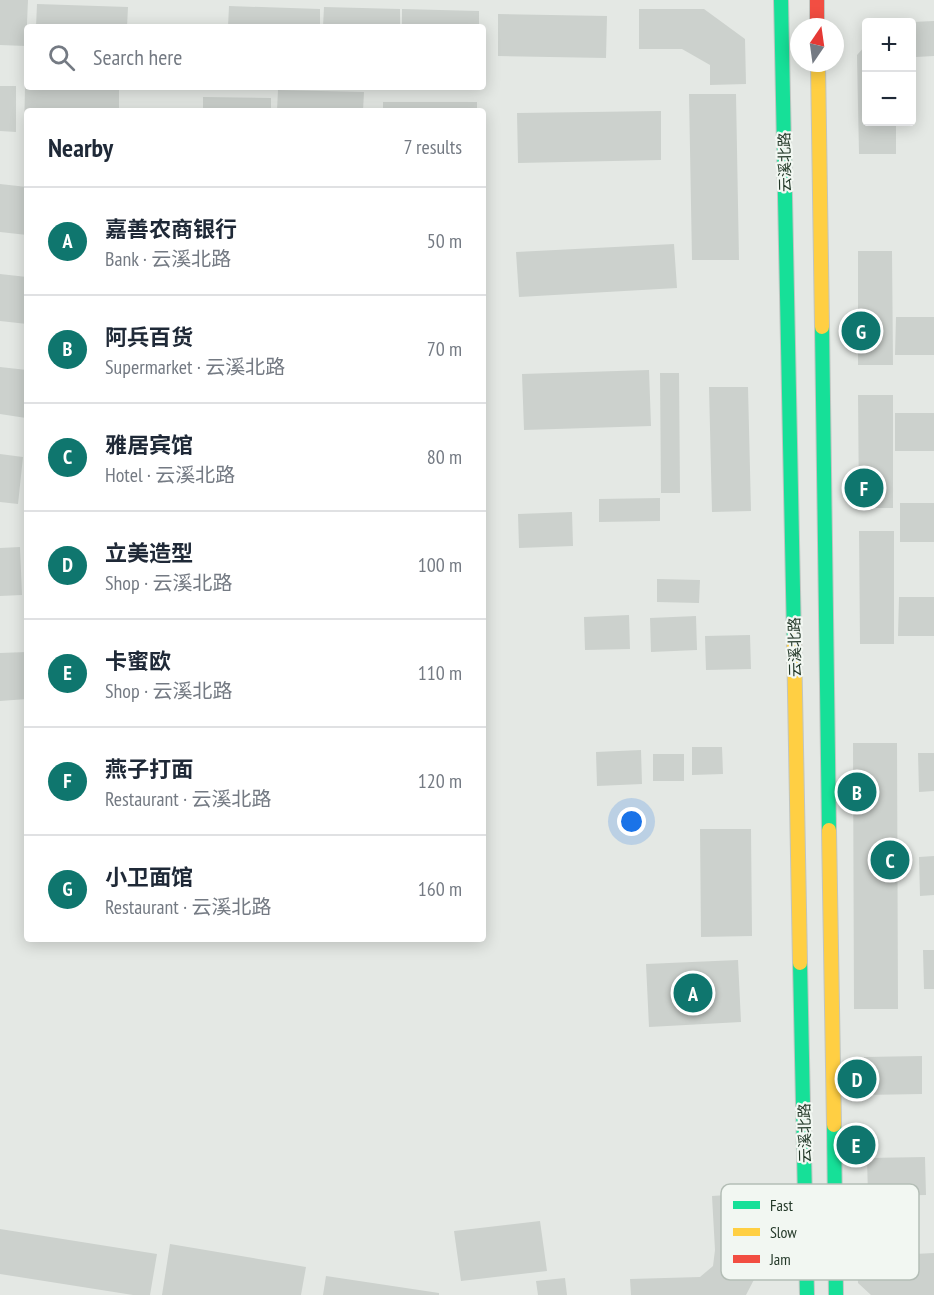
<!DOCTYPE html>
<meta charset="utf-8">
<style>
body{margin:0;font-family:"PT Sans Narrow","Noto Sans SC",sans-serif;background:#f2f2f3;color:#1f2937}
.controls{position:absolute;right:18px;top:18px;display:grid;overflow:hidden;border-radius:6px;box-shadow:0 3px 15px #0003}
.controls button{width:54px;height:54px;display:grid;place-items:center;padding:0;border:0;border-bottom:2px solid #e0e1e3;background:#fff;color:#1f2937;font:30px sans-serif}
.compass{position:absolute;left:790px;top:18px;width:54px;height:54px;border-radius:50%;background:#fff;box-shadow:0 3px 15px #0003;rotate:13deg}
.you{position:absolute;left:632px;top:822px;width:21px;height:21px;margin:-15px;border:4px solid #fff;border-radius:50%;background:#1a73e8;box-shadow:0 0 0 9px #1a73e833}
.badge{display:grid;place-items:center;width:39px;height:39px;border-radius:50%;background:#0f766e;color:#fff;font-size:20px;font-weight:700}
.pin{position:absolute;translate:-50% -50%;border:3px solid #fff;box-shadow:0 2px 6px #0006}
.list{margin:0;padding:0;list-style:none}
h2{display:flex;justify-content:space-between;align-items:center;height:78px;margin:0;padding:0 24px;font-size:26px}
h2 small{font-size:20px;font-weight:400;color:#747a83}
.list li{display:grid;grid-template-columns:39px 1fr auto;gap:18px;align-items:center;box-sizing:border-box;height:108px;padding:0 24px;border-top:2px solid #e0e1e3}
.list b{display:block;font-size:22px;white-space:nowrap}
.list p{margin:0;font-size:20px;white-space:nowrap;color:#747a83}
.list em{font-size:20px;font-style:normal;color:#747a83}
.icon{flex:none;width:33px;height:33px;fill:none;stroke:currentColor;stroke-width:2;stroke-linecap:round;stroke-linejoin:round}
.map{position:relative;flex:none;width:934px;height:1295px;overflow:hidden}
.search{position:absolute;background:#fff;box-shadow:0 3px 15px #0003;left:24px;top:24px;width:462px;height:66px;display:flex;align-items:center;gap:15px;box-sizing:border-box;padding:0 21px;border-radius:6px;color:#747a83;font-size:22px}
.panel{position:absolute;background:#fff;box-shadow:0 3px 15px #0003;left:24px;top:108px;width:462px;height:834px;border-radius:6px}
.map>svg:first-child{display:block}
.building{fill:#ccd1cd}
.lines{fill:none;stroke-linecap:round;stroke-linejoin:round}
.fast-casing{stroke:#c0c5c1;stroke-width:16}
.slow-casing{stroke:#c0c5c1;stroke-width:16}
.jam-casing{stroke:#c0c5c1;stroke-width:16}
.fast{stroke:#16e098;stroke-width:14}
.slow{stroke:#ffcf43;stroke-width:14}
.jam{stroke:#f24e42;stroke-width:14}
.labels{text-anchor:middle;stroke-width:4.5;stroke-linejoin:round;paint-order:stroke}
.street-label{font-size:15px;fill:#243929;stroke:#f2f7f2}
.key{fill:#f2f7f2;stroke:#b4beb6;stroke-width:1.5}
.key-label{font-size:16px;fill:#243929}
</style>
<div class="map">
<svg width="934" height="1295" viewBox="0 0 934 1295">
<rect width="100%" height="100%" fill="#e4e8e4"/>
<!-- building -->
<path class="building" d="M0,0H28L26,46L0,45Z
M37,4L128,7L127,27H36Z
M229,6L320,9V27H228Z
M324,7L400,9V27H323Z
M402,9L479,11V27H402Z
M639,9H704L745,39L746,84L710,85V65L682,49H639Z
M498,14L607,16L606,58L498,56Z
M934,21V56L916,57L912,62V22Z
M866,45V122H896V154H859L857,55Z
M0,86H16V132L0,131Z
M25,87H119V111H27V133H24Z
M278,90L364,92L363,111H277Z
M689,94H736L739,260H692Z
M203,97L271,98V111H203Z
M383,102H477V111H383Z
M661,111V160L518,163L517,113Z
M0,184L27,187V235L0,232Z
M674,244L677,288L519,297L516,252Z
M858,251H892L893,365H858Z
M0,274L27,277V324L0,321Z
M896,317H934V355H895Z
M0,367L27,370L26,418L0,414Z
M649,370L651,426L524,430L522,374Z
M660,373H679L680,493H661Z
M709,387H748L751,511L712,512Z
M858,395H893V508H859Z
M895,413H934V451H895Z
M0,454L23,457L18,504L0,502Z
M660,498V521L599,522V499Z
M900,503H934V542H900Z
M572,512L573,546L519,548L518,514Z
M859,531H894V644H860Z
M20,547L22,595L0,596V548Z
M657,579L700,580L699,603L657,602Z
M899,597H934V636H898Z
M629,615L630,649L585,650L584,617Z
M696,616L697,650L651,652L650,618Z
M750,635L751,669L706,670L705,636Z
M27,652V699L0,701V653Z
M853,743H897L898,1009H854Z
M692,747H722L723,774L692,775Z
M641,750L642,784L597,786L596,752Z
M918,753H934V791L919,792Z
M653,754H684V781H653Z
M700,829H751L752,936L701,937Z
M934,856V895L920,896L919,857Z
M923,950H934V989H924Z
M738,960L741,1022L649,1027L646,964Z
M922,1056V1094L864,1095V1057Z
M925,1157L926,1195L868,1196L867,1158Z
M756,1193L759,1270L746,1295H631L630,1279L700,1277L713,1266L715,1250L712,1196Z
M540,1221L547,1271L461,1281L454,1231Z
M0,1229L157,1254L150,1295H133L0,1274Z
M170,1244L306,1267L301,1295H162Z
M934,1253V1295H871L858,1283L857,1257Z
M326,1276L439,1293V1295H323Z
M565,1278L567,1295H538L536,1281Z"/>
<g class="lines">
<!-- fast casing -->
<g class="fast-casing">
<path id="fast" d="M781,0L794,639
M822,327L829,830
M800,963L807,1295
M834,1125L836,1295"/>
</g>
<!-- slow casing -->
<g class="slow-casing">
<path id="slow" d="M818,63L822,327
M794,639L800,963
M829,830L834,1125"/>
</g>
<!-- jam casing -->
<g class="jam-casing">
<path id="jam" d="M817,0V27"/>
</g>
<!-- fast -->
<use href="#fast" class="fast"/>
<!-- slow -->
<use href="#slow" class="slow"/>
<!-- jam -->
<use href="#jam" class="jam"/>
</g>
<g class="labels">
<!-- street labels -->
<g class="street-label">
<text transform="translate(785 162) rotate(-91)" y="5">云溪北路</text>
<text transform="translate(795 647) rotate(-91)" y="5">云溪北路</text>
<text transform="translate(805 1133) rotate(-91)" y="5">云溪北路</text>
</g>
</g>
<!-- legend -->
<rect x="721" y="1184" width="198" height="96" rx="9" class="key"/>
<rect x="733" y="1201" width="27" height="8" fill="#16e098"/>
<rect x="733" y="1228" width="27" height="8" fill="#ffcf43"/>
<rect x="733" y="1255" width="27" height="8" fill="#f24e42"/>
<g class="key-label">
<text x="770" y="1211">Fast</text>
<text x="770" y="1238">Slow</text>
<text x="770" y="1265">Jam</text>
</g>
</svg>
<div class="controls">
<button>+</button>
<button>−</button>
</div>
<svg class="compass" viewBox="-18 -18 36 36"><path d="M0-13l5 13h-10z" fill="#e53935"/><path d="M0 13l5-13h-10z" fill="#747a83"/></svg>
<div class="you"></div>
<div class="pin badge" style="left:693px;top:993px">A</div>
<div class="pin badge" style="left:857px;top:792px">B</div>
<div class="pin badge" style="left:890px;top:860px">C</div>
<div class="pin badge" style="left:857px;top:1079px">D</div>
<div class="pin badge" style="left:856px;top:1145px">E</div>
<div class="pin badge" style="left:864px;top:488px">F</div>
<div class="pin badge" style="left:861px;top:331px">G</div>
<div class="search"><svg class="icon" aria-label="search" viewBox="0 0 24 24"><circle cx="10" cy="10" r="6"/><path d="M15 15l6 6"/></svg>Search here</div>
<section class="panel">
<h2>Nearby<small>7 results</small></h2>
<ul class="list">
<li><span class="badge">A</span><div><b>嘉善农商银行</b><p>Bank · 云溪北路</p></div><em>50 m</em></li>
<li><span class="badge">B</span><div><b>阿兵百货</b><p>Supermarket · 云溪北路</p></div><em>70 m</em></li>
<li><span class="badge">C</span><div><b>雅居宾馆</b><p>Hotel · 云溪北路</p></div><em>80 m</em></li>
<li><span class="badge">D</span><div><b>立美造型</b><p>Shop · 云溪北路</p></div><em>100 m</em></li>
<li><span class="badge">E</span><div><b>卡蜜欧</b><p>Shop · 云溪北路</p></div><em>110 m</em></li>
<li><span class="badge">F</span><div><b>燕子打面</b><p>Restaurant · 云溪北路</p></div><em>120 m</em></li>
<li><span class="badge">G</span><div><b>小卫面馆</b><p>Restaurant · 云溪北路</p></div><em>160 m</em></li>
</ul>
</section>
</div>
